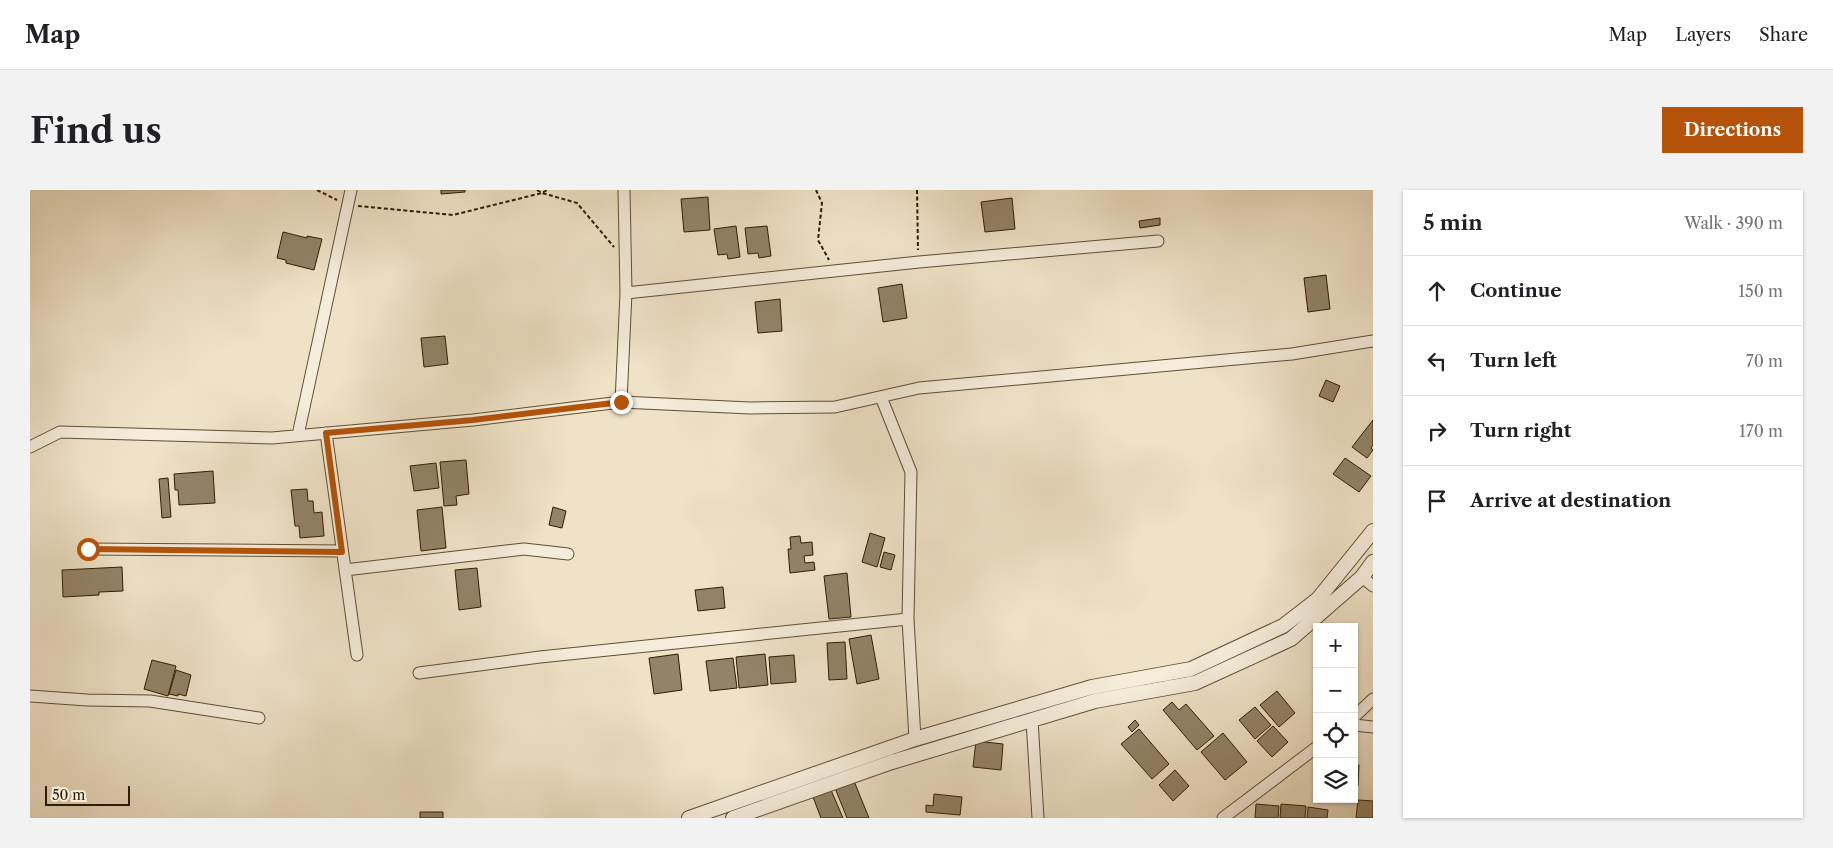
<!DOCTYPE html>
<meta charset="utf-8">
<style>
body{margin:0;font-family:"Libre Caslon Text",serif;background:#f2f2f2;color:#202124}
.controls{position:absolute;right:15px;bottom:15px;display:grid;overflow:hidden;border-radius:0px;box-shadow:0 1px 4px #0004}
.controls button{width:45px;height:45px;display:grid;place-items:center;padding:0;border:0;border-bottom:1px solid #e0e0e0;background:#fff;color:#202124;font:25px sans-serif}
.scale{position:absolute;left:15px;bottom:12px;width:85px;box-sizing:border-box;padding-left:5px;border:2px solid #2f1c02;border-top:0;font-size:14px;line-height:18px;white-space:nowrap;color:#2f1c02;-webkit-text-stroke:4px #f5ecdb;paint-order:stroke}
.stop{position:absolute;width:15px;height:15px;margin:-11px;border:4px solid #b45309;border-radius:50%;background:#fff}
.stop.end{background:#b45309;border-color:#fff;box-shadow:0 1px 5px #0008}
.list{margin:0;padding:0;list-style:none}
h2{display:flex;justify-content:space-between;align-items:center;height:65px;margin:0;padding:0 20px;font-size:21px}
h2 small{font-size:16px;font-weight:400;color:#757577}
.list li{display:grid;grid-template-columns:32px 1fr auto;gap:15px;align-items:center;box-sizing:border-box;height:70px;padding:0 20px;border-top:1px solid #e0e0e0}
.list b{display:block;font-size:19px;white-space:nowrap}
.list em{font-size:16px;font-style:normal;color:#757577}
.icon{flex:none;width:28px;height:28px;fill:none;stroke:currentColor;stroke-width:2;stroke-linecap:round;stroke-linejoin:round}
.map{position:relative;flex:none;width:1343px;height:628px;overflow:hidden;border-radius:0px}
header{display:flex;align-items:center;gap:30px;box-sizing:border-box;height:70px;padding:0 25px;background:#fff;border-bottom:1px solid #e0e0e0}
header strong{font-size:24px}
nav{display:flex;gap:28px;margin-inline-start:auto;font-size:18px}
.intro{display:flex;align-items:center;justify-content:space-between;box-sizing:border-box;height:120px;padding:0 30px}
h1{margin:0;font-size:35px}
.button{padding:12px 22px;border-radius:0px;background:#b45309;color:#fff;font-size:18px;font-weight:700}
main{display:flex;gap:30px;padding:0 30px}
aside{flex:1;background:#fff;border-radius:0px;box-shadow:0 1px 4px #0004}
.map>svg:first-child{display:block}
.building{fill:#938368;stroke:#2f1c02}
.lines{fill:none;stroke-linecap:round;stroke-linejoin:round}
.minor-casing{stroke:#5f4e33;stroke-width:13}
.tertiary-casing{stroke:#5f4e33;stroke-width:16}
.path{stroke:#2f1c02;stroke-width:2;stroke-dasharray:4 2.5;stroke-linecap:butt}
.minor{stroke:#f5ecdb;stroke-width:11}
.tertiary{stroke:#f5ecdb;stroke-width:14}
.route{stroke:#b45309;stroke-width:6}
</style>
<header>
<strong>Map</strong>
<nav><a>Map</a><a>Layers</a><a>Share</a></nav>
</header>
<div class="intro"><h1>Find us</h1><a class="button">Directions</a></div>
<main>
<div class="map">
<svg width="1343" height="628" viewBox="0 0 1343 628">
<rect width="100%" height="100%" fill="#efe2c7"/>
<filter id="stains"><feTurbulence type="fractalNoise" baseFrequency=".004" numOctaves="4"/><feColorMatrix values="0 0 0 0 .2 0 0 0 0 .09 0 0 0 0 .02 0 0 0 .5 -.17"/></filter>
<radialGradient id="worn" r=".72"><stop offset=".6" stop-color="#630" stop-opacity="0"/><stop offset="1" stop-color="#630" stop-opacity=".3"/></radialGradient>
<!-- building -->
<path class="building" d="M411,0H435V2L411,4Z
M678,7L680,40L654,42L651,9Z
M982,8L985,39L955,42L951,12Z
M1130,28V35L1110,38L1109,31Z
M706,36L710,67L698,69L697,64L688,65L684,39Z
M737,36L741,66L729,68L728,63L718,64L715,38Z
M253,42L277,48V46L292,49L284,80L256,73V70L247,68Z
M1296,85L1300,119L1278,122L1274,88Z
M872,94L877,128L853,132L848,98Z
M750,109L752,141L728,143L725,112Z
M415,146L418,174L394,177L391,148Z
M1296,190L1310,196L1303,212L1289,206Z
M1343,230V255L1341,258L1343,260L1337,268L1322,257Z
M1315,268L1341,286L1329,302L1303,284Z
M436,270L439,304L426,306L427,315L414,316L410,272Z
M406,273L409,298L384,301L380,276Z
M183,281L185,313L149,315L148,300H145L144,284Z
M138,288L141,327L132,328L129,289Z
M277,299L278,311H283L284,323L292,322L294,346L270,348L269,336H265L261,300Z
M412,317L416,358L391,361L387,320Z
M523,317L536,321L532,338L519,335Z
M840,343L855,348L847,377L832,372Z
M770,346L771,353L782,352L783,365L774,366L775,373L784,372L785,380L760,383L758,359H761L760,347Z
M854,362L865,365L861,380L850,377Z
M92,377L93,401L69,402V405L33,407L32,380Z
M447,378L451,417L429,420L425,380Z
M817,383L821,427L799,429L794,386Z
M693,397L695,418L668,421L665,400Z
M841,445L849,489L827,494L819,449Z
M815,452L817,489L799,490L797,453Z
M648,464L652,500L624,504L619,468Z
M735,464L738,495L709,498L706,467Z
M764,465L766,492L741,494L739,467Z
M703,468L707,498L680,501L676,471Z
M122,470L146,476L138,506L114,499Z
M146,480L161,485L156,506L148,504V506L139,504Z
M1247,501L1265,523L1249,537L1230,515Z
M1142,512L1149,520L1156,514L1184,546L1167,560L1133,520Z
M1225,517L1241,535L1225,549L1209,530Z
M1105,530L1109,535L1102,542L1098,537Z
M1243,536L1258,552L1242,567L1227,551Z
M1109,539L1139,574L1122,589L1091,554Z
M1193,543L1217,572L1195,590L1171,562Z
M946,551L973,554L971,580L943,577Z
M1324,575H1329L1328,596H1324Z
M1145,580L1159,596L1143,611L1129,595Z
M824,591L839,628H817L805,598Z
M801,600L813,628H791L783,607Z
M904,604L932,607L930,625L896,622V615L903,616Z
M1328,610L1343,611V628H1326Z
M1226,614L1249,616L1248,628H1225Z
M1251,614L1276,616L1275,628H1250Z
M1278,617L1298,620L1297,628H1277Z
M390,622H413V628H390Z"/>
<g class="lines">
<!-- minor casing -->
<g class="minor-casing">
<path id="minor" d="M596,103L889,72L1128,51
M851,207L881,282L878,429L885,549
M591,212L596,103L594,0
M296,243L327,465
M268,245L321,0
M0,257L30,242L242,248L443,230L591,212L720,218L805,217L889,198L1262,164L1343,151
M58,359L312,361
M315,380L494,359L538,364
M1332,387L1343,396
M389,483L510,467L878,429
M0,506L57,510L120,511L229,528
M1324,527L1343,509
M1002,530L1008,628
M1324,535L1343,537
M1193,628L1287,557"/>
</g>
<!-- tertiary casing -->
<g class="tertiary-casing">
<path id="tertiary" d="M659,628L885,549L1062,497L1161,479L1253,436L1288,409L1343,341
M703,628L862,572L1065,511L1165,493L1261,449L1332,387L1343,372"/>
</g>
<!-- path -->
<path class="path" d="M287,0L307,10
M507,0L512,3L547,13L584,57
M786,0L792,13L788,50L799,70
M887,0L888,60
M328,16L423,25L512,3L517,0"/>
<!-- minor -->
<use href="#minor" class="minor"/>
<!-- tertiary -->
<use href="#tertiary" class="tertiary"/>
</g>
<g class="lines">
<!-- route -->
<path class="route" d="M58,359L312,362L296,243L443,230L591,212"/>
</g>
<rect width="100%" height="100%" filter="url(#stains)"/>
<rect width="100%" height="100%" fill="url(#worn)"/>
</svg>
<div class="controls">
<button>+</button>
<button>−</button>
<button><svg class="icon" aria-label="locate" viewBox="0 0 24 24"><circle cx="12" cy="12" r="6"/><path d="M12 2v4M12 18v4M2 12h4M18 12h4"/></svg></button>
<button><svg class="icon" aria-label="layers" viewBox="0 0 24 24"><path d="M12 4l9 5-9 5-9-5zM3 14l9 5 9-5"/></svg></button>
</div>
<div class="scale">50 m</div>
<div class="stop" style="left:58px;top:359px"></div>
<div class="stop end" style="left:591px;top:212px"></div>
</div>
<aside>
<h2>5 min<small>Walk · 390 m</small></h2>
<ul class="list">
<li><svg class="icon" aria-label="ahead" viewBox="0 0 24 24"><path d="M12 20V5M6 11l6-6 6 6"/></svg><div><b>Continue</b></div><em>150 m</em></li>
<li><svg class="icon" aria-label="left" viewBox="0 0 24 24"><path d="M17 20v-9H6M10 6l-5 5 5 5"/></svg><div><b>Turn left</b></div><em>70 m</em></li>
<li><svg class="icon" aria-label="right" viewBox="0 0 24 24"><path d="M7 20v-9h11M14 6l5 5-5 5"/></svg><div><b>Turn right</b></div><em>170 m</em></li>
<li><svg class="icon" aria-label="arrive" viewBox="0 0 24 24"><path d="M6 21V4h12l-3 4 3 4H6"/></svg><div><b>Arrive at destination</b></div></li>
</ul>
</aside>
</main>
